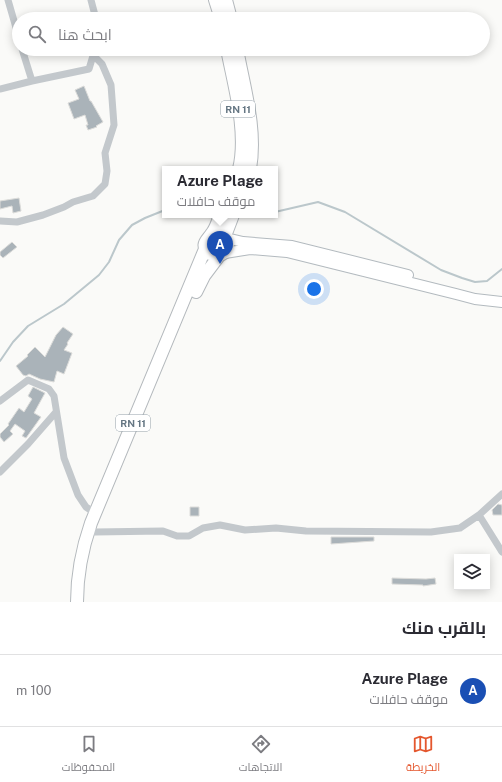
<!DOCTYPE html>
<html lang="ar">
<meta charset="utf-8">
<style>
body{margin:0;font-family:"Public Sans",Cairo,sans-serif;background:#f7f7f7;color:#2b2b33;direction:rtl}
.controls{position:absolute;right:12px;bottom:12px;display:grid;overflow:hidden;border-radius:0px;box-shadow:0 2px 10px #0003}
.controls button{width:36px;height:36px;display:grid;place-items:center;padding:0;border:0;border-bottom:1px solid #e1e1e2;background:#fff;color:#2b2b33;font:20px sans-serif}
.you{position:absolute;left:314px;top:289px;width:14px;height:14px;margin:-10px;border:3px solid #fff;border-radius:50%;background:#1a73e8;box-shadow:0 0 0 6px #1a73e833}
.badge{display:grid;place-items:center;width:26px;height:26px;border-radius:50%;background:#e4572e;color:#fff;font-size:13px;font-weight:700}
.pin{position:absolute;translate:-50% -33px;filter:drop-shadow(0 1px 2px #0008)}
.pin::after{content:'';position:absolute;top:21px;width:14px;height:12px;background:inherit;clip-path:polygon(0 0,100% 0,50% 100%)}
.popup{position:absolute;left:162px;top:166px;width:116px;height:52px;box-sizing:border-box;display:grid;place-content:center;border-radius:0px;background:#fff;filter:drop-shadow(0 1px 3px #0005);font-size:13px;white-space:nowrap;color:#7c7c81}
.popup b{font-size:15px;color:#2b2b33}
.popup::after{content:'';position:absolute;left:50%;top:100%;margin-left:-8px;border:8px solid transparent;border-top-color:#fff}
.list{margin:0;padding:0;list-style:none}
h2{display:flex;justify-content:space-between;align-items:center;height:52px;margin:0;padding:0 16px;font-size:17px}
h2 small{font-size:13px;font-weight:400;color:#7c7c81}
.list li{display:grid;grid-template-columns:26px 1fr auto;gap:12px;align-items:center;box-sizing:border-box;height:72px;padding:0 16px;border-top:1px solid #e1e1e2}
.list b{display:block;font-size:15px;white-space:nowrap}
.list p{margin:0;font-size:13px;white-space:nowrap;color:#7c7c81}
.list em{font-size:13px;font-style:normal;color:#7c7c81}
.icon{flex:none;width:22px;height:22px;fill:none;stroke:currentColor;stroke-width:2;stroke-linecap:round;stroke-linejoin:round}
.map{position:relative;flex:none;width:502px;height:602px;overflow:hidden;direction:ltr}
.search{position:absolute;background:#fff;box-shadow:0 2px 10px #0003;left:12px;right:12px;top:12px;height:44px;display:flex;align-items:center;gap:10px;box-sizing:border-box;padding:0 14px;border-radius:22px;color:#7c7c81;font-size:15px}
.sheet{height:124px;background:#fff}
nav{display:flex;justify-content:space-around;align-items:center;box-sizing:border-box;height:56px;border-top:1px solid #e1e1e2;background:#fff;font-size:11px;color:#7c7c81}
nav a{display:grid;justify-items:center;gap:2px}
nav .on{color:#e4572e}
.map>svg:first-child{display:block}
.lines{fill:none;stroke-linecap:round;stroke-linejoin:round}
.stream{stroke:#bbc7cb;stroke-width:2}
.building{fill:#aab3b9;stroke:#dcdcda}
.secondary-casing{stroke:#b3babf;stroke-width:12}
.trunk-casing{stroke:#b4b9bd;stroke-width:14}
.minor{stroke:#c3c8cc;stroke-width:7}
.secondary{stroke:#fff;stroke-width:10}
.trunk{stroke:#fff;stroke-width:12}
.labels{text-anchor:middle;stroke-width:4;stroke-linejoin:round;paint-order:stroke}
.shield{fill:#fff;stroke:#939fa8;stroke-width:1}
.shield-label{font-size:10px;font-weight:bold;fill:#657683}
</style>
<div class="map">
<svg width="502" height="602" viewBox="0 0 502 602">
<rect width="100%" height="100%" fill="#fafaf8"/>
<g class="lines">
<!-- stream -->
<path class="stream" d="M275,212L318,202L345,212L441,270L462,278L475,282L487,281L502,269
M242,215L250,217L262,215
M0,361L13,342L28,326L64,304L99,275L109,262L119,240L132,225L145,218L165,210"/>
</g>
<!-- building -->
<path class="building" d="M84,86L90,101H91L103,122L96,126L97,127L88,130L86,125H88L85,115L74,119L68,103L79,99L75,90Z
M19,198L21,211L13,213L12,206L0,209V201Z
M12,242L17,247L3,258L0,255V252Z
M63,327L73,334L67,343L68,344L64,350L72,353L64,374L57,371L54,382L40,379L29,374L26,376L23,375L16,366L28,356L27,355L35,347L45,357L56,335Z
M33,387L45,393L34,413L41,417L26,438L22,436L25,431L15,424L10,431L13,434L4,442L0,437V434L9,425L8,424L19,408L24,412L32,399L28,396Z
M498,504L502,505V515H493L492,510Z
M190,507H199V516H190Z
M331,537H374V541L331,544Z
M392,578L426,579L435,578L436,584L423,586V585L392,584Z"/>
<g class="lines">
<!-- secondary casing -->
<g class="secondary-casing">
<path id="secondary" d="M226,238L243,242L292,246L408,275
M225,253L250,249L287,252L456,294L475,299L502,302"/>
</g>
<!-- trunk casing -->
<g class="trunk-casing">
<path id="trunk" d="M215,0L221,19
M226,0L231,19
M227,49C234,86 248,132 239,169
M237,49C244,88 257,129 250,169
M212,234C220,231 225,235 228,242L227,251L219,256L210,254C199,244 207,241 212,233C216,228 218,221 220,215
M225,236L233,215
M196,292L204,276L219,256
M77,602C77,575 82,549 91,523L205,249"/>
</g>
<!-- minor -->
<path class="minor" d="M8,0L19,38
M91,0L96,19
M22,49L32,81
M0,89L32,81L89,69L95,49
M0,221L17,222L43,215L64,207L73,202L93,196L105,184L107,171L105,153L114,125L111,85L102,64L93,55
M0,401L28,380L49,389L54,396L64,458L78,495L86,507L95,513
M0,472L28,444L56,412
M479,515L502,552
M95,532L163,531L177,536H189L203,528L220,525L245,530L276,528L306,531L431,532L460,528L479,515L502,494"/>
<!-- secondary -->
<use href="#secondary" class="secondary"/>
<!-- trunk -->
<use href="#trunk" class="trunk"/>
</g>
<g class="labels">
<!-- shield labels -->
<g class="shield">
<rect x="221" y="101" width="34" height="16" rx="3"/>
<rect x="116" y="415" width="34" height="16" rx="3"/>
</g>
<g class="shield-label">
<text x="238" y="113">RN 11</text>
<text x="133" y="427">RN 11</text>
</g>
</g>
</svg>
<div class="controls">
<button><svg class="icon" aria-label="layers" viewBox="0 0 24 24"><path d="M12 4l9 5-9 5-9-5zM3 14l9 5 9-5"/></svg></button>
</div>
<div class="you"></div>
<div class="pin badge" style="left:220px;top:264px;background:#1a4fb4">A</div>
<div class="popup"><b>Azure Plage</b>موقف حافلات</div>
<div class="search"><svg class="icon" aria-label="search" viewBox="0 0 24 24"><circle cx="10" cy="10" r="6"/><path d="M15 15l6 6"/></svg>ابحث هنا</div>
</div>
<section class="sheet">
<h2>بالقرب منك<small></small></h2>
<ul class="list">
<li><span class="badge" style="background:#1a4fb4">A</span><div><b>Azure Plage</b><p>موقف حافلات</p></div><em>100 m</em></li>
</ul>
</section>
<nav>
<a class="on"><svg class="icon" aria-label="map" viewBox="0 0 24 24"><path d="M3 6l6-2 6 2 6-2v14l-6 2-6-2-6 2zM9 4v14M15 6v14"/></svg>الخريطة</a>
<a><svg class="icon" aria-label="directions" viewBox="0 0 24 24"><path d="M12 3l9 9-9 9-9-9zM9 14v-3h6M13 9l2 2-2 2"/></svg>الاتجاهات</a>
<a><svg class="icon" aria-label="saved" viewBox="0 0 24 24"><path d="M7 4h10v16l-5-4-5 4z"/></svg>المحفوظات</a>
</nav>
